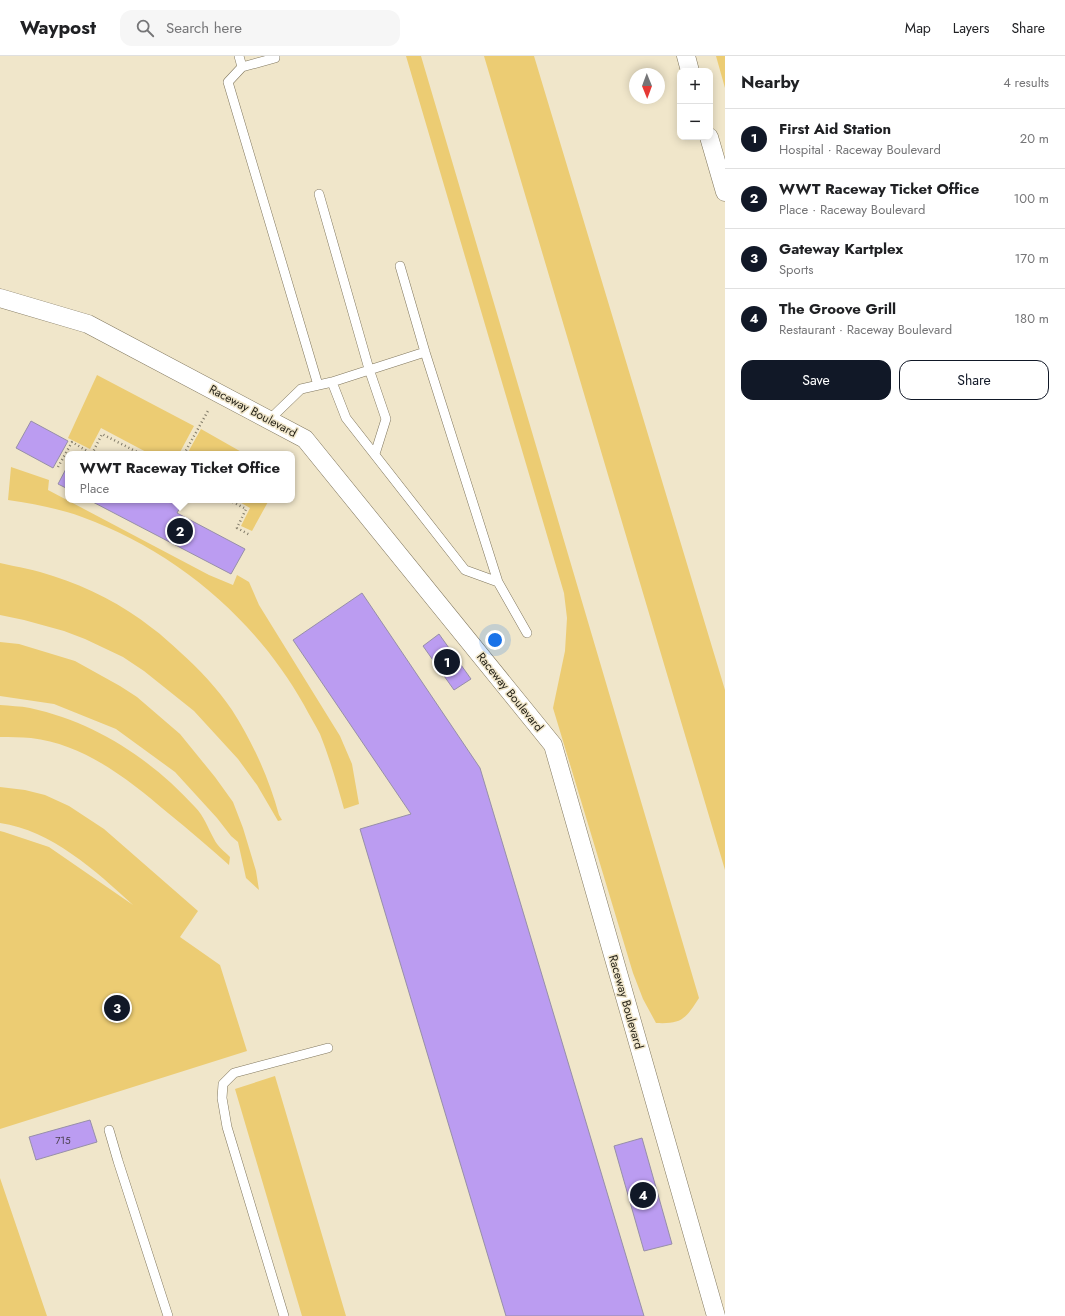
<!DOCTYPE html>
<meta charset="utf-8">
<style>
body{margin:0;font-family:Jost,sans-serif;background:#f6f6f6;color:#202124}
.controls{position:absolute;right:12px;top:12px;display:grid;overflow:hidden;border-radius:8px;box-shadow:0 2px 10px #0003}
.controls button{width:36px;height:36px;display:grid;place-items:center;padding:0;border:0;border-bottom:1px solid #e0e0e0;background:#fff;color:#202124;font:20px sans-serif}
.compass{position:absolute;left:629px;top:12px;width:36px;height:36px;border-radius:50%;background:#fff;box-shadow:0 2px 10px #0003;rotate:179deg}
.you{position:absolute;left:495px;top:584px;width:14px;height:14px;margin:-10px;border:3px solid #fff;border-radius:50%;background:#1a73e8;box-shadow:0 0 0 6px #1a73e833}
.badge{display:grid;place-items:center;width:26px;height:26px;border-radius:50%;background:#111827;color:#fff;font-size:13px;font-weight:700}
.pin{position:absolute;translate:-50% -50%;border:2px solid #fff;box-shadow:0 1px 4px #0006}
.popup{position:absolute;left:65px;top:395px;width:230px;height:52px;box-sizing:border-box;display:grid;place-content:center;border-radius:8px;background:#fff;filter:drop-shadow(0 1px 3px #0005);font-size:13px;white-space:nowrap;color:#757577}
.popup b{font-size:15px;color:#202124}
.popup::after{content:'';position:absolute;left:50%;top:100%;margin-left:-8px;border:8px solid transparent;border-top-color:#fff}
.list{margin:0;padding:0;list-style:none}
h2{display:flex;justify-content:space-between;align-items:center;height:52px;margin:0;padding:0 16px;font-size:17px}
h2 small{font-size:13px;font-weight:400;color:#757577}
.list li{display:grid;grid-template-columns:26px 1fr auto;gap:12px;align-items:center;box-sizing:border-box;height:60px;padding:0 16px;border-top:1px solid #e0e0e0}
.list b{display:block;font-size:15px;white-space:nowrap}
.list p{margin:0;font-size:13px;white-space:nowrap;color:#757577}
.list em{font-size:13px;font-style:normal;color:#757577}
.actions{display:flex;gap:8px;padding:12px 16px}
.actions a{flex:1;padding:9px 0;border:1px solid #111827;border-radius:12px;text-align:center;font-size:14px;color:#111827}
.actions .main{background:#111827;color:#fff}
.icon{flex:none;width:22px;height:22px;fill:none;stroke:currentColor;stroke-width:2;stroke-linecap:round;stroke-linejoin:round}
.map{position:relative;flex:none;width:725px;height:1260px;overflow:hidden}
header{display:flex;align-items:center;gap:24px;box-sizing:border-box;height:56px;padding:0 20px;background:#fff;border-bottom:1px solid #e0e0e0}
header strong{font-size:19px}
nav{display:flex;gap:22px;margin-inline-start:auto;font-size:14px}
.search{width:280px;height:36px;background:#f6f6f6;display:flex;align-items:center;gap:10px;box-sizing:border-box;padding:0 14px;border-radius:12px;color:#757577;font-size:15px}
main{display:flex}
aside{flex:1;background:#fff}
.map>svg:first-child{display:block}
.green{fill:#eccc73}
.building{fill:#bb9cf1;stroke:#978fa8}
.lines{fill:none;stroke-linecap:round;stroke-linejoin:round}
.service-casing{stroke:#80775e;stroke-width:10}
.minor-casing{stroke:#80775e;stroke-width:19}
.path{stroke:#827c6a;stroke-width:2.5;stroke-dasharray:1 3;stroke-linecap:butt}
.service{stroke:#fff;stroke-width:9}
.minor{stroke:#fff;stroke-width:18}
.labels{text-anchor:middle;stroke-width:3;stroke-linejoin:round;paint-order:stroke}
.number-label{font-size:10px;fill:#483e4b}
.street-label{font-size:12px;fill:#211e14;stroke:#f0e6ca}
</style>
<header>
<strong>Waypost</strong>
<div class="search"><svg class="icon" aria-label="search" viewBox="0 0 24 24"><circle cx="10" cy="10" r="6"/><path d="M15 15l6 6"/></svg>Search here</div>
<nav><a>Map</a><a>Layers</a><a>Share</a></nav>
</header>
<main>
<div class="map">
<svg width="725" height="1260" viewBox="0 0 725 1260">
<rect width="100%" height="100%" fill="#f0e6ca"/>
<!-- green -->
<path class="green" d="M406,0H421L699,942C685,964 681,968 656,967L643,943L633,917L553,652L565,595L567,562L564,537Z
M484,0H534L725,634V814Z
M716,0H725V32Z
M97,319L194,370L179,398H150L101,372L90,393L68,382Z
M201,373L245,398H187Z
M11,411L49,424L48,434L209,519L233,529L237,519L249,526L259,549L340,680L352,708L359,748L344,753C337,728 330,703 320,678C315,668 309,659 304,649C256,563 175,495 82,461C58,452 33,448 8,444Z
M236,444H269L252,475L241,470L250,452Z
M0,507C18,511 36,514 53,520C88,531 123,549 152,572C162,579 171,588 180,596C199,613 218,633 232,654C253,687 269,722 279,759L282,764L278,765L257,729L238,703L194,655L144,615L123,601L85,583L64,575L24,564L0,559Z
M0,586L19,588L75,605L120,630L137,641L180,678L215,721L233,746L243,772L256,815L259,834L246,822L238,786L231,780L217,762L175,716L116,673L54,648L0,640Z
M0,649C10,650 20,650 30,652C95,666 151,703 195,751C204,760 208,772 214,783C217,790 225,796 230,801L229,809C209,791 189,774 168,757C128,723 84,688 31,682C21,681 10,681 0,681Z
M0,731L25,734L45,739L69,750L104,773L198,855L180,881L220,909L247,995L0,1073V775L4,776L49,791L133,849C96,815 51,774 0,767Z
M275,1020L346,1260H302L235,1033Z
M0,1122L47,1260H0Z"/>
<!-- building -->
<path class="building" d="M31,365L68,385L53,412L16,392Z
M68,409V433L58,428Z
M89,444H184L177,457L245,493L231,518Z
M362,537L480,712L644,1260H506L360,773L411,758L293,584Z
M439,578L471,623L454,634L423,590Z
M90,1064L97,1086L36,1104L29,1081Z
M642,1082L672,1188L644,1195L614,1090Z"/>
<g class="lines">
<!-- service casing -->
<g class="service-casing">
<path id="service" d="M239,0L242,11L228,26L318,329
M242,11L275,2V0
M319,138L369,313L386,363L375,398
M400,210L425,296L498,526
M332,326L346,362L465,514L498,526L527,577
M269,364L301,333L332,326L425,296
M109,1074L118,1105L168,1260
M284,1260L227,1071L222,1042L223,1028L234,1017L328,992"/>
</g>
<!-- minor casing -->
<g class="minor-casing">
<path id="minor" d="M686,0L690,15
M709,81L725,136
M0,242L88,268L305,383L553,689L716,1260"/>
</g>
<!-- path -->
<path class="path" d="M184,398L209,353
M58,411L72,386L92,398L102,378L141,398
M229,444L246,453L237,472L250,479"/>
<!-- service -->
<use href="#service" class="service"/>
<!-- minor -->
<use href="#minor" class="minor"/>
</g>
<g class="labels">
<!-- number labels -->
<g class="number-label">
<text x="63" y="1088">715</text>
</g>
<!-- street labels -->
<g class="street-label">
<text transform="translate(253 355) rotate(28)" y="4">Raceway Boulevard</text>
<text transform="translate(510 636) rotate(51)" y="4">Raceway Boulevard</text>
<text transform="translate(626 946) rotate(74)" y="4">Raceway Boulevard</text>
</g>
</g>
</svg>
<div class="controls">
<button>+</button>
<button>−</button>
</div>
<svg class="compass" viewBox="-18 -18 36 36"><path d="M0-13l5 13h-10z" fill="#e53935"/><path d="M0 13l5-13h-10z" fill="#757577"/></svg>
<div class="you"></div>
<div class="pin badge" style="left:447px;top:606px">1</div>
<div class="pin badge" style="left:180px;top:475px">2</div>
<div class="popup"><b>WWT Raceway Ticket Office</b>Place</div>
<div class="pin badge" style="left:117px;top:952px">3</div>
<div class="pin badge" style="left:643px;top:1139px">4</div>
</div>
<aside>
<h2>Nearby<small>4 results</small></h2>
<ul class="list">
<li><span class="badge">1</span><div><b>First Aid Station</b><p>Hospital · Raceway Boulevard</p></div><em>20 m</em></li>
<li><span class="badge">2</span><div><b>WWT Raceway Ticket Office</b><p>Place · Raceway Boulevard</p></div><em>100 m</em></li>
<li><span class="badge">3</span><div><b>Gateway Kartplex</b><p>Sports</p></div><em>170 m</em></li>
<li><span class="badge">4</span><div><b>The Groove Grill</b><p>Restaurant · Raceway Boulevard</p></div><em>180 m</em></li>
</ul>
<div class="actions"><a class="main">Save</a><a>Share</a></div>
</aside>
</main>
